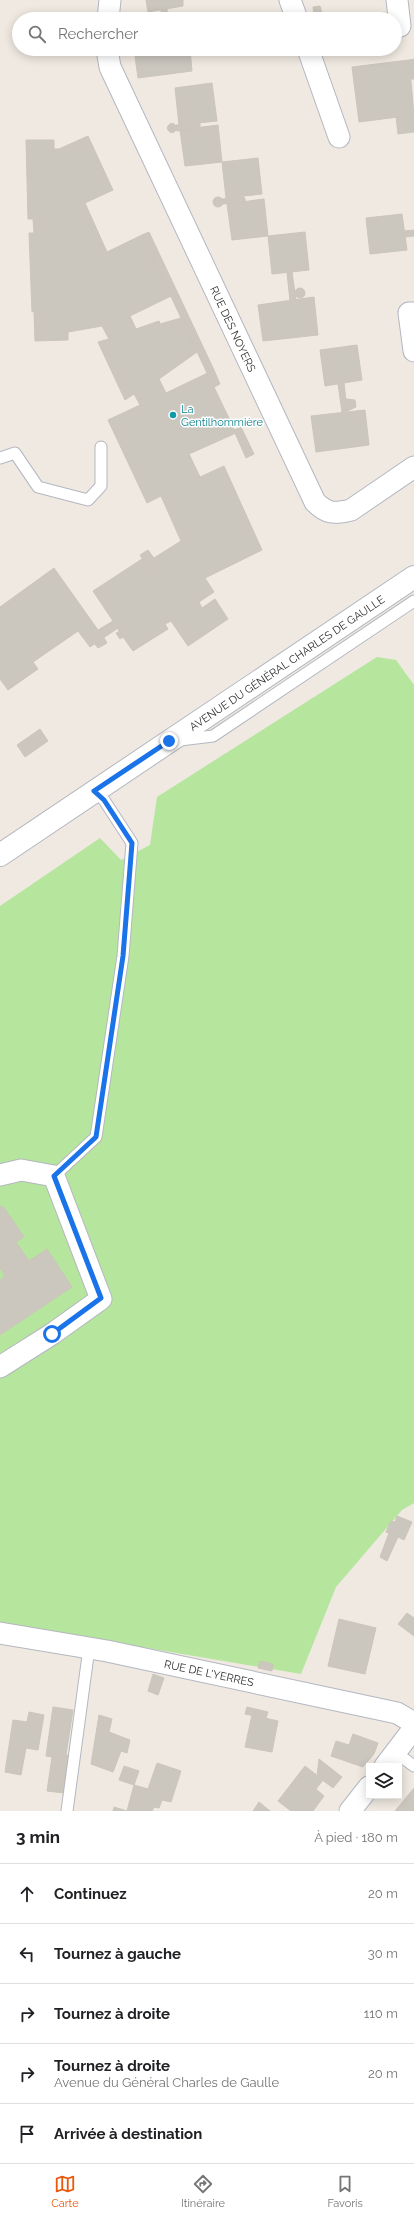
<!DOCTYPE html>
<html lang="fr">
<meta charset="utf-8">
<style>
body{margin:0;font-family:Raleway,sans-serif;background:#f6f6f6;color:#202124}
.controls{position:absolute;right:12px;bottom:12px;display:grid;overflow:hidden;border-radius:0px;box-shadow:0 2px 10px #0003}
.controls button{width:36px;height:36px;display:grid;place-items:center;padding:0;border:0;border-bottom:1px solid #e0e0e0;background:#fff;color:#202124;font:20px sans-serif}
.stop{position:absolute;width:12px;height:12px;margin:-9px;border:3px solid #1a73e8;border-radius:50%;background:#fff}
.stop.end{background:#1a73e8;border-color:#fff;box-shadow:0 1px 4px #0008}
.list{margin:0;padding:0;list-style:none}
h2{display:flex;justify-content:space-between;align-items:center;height:52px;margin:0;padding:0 16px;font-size:17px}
h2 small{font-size:13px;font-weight:400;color:#757577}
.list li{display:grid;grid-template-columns:26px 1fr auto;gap:12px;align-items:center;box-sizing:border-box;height:60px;padding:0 16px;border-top:1px solid #e0e0e0}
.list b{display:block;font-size:15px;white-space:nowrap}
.list p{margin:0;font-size:13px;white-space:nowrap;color:#757577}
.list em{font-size:13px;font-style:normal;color:#757577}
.icon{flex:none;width:22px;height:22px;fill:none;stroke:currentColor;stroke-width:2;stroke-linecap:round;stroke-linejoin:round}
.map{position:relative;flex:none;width:414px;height:1811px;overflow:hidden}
.search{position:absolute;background:#fff;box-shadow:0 2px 10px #0003;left:12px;right:12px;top:12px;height:44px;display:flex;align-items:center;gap:10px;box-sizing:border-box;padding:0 14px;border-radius:22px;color:#757577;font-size:15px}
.sheet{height:352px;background:#fff}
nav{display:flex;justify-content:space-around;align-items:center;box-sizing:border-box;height:56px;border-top:1px solid #e0e0e0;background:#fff;font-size:11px;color:#757577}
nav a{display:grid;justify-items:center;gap:2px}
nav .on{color:#ea580c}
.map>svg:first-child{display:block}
.green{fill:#b6e59e}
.building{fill:#cbc7bf;stroke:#cbc5ba}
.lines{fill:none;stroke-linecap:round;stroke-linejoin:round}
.lane-casing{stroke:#b4b7c1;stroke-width:13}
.street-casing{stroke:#b4b7c1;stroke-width:23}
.secondary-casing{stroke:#b4b7c1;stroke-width:24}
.lane{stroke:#fff;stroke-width:11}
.street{stroke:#fff;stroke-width:21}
.secondary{stroke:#fff;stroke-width:22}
.route{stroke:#1a73e8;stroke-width:5}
.culture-dot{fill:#0f9aa8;stroke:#fff;stroke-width:1.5}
.labels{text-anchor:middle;stroke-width:3;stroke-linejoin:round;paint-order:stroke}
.street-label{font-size:11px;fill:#2e2e2e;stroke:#fff}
.culture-label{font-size:11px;fill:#0d838f;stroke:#fff;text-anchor:start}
</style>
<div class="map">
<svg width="414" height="1811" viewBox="0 0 414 1811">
<rect width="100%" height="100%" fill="#efe9e1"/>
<!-- green -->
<path class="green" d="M377,657L396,660L414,685V1503L402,1510L336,1587L301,1674L0,1623V906L100,838L121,860L150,845L157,797Z"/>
<!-- building -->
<path class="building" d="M146,0H183V6L148,12Z
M320,6L322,14L314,16L313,7Z
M167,9L168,19H162L161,10Z
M134,49H190L192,71L138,78Z
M414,59V79H411L409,60Z
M409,60L414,115L359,122L352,67Z
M212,83L217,121L179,125L175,88Z
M414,115V132L398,134L396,117Z
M200,123V128L177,131L176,125Z
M167.5 128a4.5 4.5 0 1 1 9 0a4.5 4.5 0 1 1-9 0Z
M218,125L222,162L185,166L180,130Z
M88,136L113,190L85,203L107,252L142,235L171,296L130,316L136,329L159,321L160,324L181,318L197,352L159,379L166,393L214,370L220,384L214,387L236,433L189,454L200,477L224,466L262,550L205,578L214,592L199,602L202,608L215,599L228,619L188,646L171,621L165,624L168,629L133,651L123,637L120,639L116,633L119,632L118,628L90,647L78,631L33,662L38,669L8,690L0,679V607L54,568L98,630L113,621L93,591L142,559L150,571L159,565L154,558L181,541L161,496L147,503L108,420L140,405L134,394L125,400L98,342L109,339L102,326L68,332V340L35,341L34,311L32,312L29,233H34L33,219H28L26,140H54V149H59Z
M258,158L262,194L226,198L222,162Z
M244,197L246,202L223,204L222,199Z
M213 202a5 5 0 1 1 10 0a5 5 0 1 1-10 0Z
M264,199L268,236L232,240L227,204Z
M402,214L407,250L370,254L366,218Z
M414,230V236L405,237L404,231Z
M149,232L214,370L207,373L142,235Z
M305,232L309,270L272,274L268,236Z
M292,272L296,300L290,301L287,273Z
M295 293a5 5 0 1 1 10 0a5 5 0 1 1-10 0Z
M314,297L318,335L263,341L258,305Z
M357,345L362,380L325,386L320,350Z
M344,383L347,411L342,412L338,384Z
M346,399L355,400L356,407L347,411Z
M365,410L369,445L316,452L311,416Z
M241,427L254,454L246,458L235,433L234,430Z
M148,550L159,565L150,571L140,555Z
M104,638L107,643L98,648L95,644Z
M40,729L48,741L25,757L17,745Z
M3,1206L24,1237L16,1242L29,1261L47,1249L72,1287L0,1335V1280L5,1276L0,1268V1207Z
M397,1516L412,1522L404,1540L398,1537L387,1561L380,1557L389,1533L386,1532L391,1521L395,1522Z
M407,1613L414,1618V1636L398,1624Z
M339,1619L376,1628L365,1674L328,1666Z
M260,1661L273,1664L272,1671L258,1668Z
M153,1674L164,1678L158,1695L148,1691Z
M53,1707L73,1710L66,1755L70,1756L64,1793L47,1791L52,1757L46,1756Z
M247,1707L268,1712L266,1718L245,1714Z
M29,1712L44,1715L38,1750L26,1748L21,1775L5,1772L13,1720L27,1722Z
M99,1715L112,1719L109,1732L130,1740L127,1753L121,1751L113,1772L91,1764Z
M252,1715L278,1721L272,1752L245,1747Z
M353,1734L378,1743L374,1754L363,1767L331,1756L336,1741L349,1745Z
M319,1759L342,1777L333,1788L317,1776Z
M157,1763L181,1771L171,1802L162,1800L159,1808L154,1807L152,1811H127L134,1785L148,1789Z
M124,1766L139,1771L134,1785L119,1780Z
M305,1766L323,1780L316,1789L324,1796L313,1811H291L278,1801Z
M414,1788V1811H395Z
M259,1802L270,1811H253Z
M114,1807L127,1811H113Z"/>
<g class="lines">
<!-- lane casing -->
<g class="lane-casing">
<path id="lane" d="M0,458L15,453L38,487L88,500L101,486V447
M180,740L213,736L414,601
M54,1176L96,1137L123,956L132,843L104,800L94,791
M395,1752L414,1766
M67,1811L89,1648"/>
</g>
<!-- street casing -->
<g class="street-casing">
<path id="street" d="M290,0L297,19
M108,19L110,0
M395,26H400L397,0
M107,49L110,67L315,502C327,514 334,514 351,510L414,467
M308,49L339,137
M414,313H409L414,351
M0,1175L21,1170L54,1176L101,1299L52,1334L0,1367
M0,1633L107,1651L397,1713L414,1723
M385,1766L414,1728
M350,1811L369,1787"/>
</g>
<!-- secondary casing -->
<g class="secondary-casing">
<path id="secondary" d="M0,855L414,577"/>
</g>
<!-- lane -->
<use href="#lane" class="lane"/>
<!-- street -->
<use href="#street" class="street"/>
<!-- secondary -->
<use href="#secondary" class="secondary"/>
</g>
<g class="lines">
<!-- route -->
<path class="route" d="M52,1334L101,1298L54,1176L96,1137L123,956L132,843L104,800L94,791L169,741"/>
</g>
<!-- markers -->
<circle class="culture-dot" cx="173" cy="415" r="4"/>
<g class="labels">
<!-- street labels -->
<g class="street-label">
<text transform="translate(233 329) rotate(65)" y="4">RUE DES NOYERS</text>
<text transform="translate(287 663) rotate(-34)" y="4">AVENUE DU GÉNÉRAL CHARLES DE GAULLE</text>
<text transform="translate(209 1673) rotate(12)" y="4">RUE DE L'YERRES</text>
</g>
<!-- culture labels -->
<g class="culture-label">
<text x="181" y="413">La<tspan x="181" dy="13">Gentilhommière</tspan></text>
</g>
</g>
</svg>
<div class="controls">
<button><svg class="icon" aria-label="layers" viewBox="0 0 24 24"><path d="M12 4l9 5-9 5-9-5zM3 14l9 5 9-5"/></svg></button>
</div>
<div class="stop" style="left:52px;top:1334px"></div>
<div class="stop end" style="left:169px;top:741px"></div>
<div class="search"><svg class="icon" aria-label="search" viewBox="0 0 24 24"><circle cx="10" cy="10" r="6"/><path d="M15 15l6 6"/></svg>Rechercher</div>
</div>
<section class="sheet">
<h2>3 min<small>À pied · 180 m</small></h2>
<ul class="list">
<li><svg class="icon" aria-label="ahead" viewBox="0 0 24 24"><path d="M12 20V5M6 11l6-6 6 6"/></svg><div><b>Continuez</b></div><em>20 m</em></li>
<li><svg class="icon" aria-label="left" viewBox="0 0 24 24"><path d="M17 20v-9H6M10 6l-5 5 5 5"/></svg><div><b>Tournez à gauche</b></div><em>30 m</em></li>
<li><svg class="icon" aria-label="right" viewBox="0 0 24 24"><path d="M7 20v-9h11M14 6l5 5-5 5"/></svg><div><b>Tournez à droite</b></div><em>110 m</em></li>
<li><svg class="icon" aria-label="right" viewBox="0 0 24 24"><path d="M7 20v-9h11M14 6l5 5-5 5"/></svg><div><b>Tournez à droite</b><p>Avenue du Général Charles de Gaulle</p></div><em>20 m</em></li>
<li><svg class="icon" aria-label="arrive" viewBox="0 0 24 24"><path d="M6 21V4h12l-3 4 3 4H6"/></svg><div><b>Arrivée à destination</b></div></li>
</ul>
</section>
<nav>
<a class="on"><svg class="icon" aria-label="map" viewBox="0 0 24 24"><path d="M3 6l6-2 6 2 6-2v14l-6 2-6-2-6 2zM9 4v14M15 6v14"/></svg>Carte</a>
<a><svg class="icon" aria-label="directions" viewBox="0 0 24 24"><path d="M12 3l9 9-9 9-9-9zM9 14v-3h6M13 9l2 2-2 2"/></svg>Itinéraire</a>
<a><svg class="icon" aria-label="saved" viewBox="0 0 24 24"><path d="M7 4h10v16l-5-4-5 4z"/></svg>Favoris</a>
</nav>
